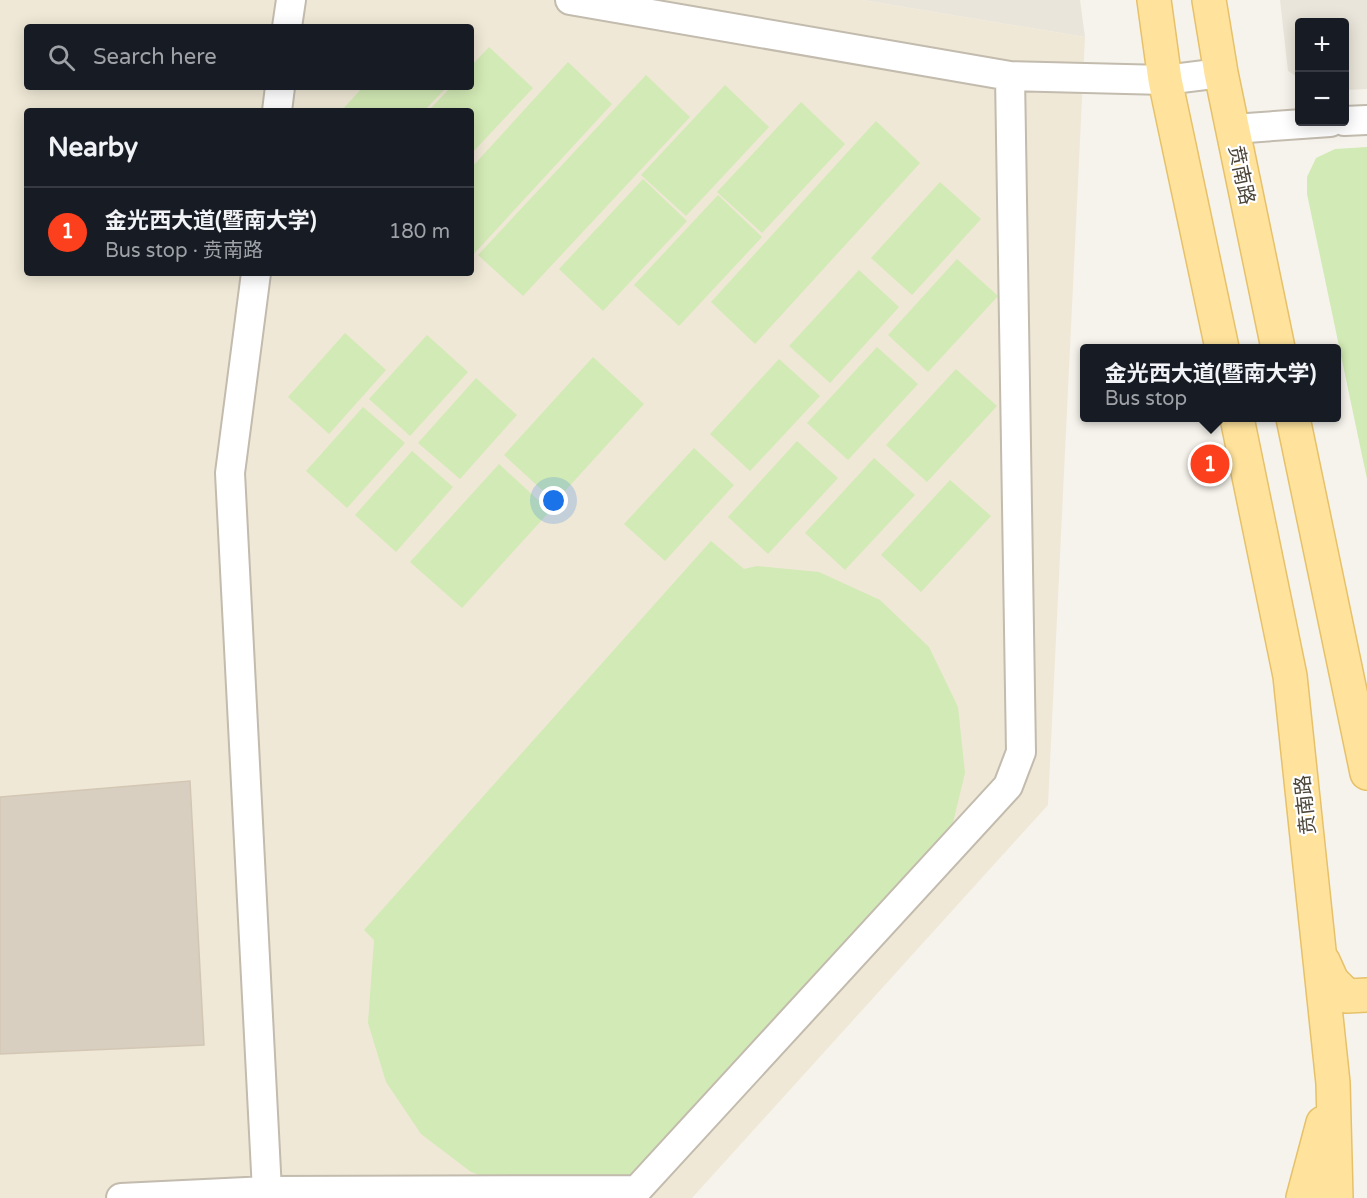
<!DOCTYPE html>
<meta charset="utf-8">
<style>
body{margin:0;font-family:"Varela Round","Noto Sans SC",sans-serif;background:#242831;color:#f1f3f6}
.controls{position:absolute;right:18px;top:18px;display:grid;overflow:hidden;border-radius:6px;box-shadow:0 3px 15px #0003}
.controls button{width:54px;height:54px;display:grid;place-items:center;padding:0;border:0;border-bottom:2px solid #363941;background:#171b24;color:#f1f3f6;font:30px sans-serif}
.you{position:absolute;left:554px;top:501px;width:21px;height:21px;margin:-15px;border:4px solid #fff;border-radius:50%;background:#1a73e8;box-shadow:0 0 0 9px #1a73e833}
.badge{display:grid;place-items:center;width:39px;height:39px;border-radius:50%;background:#fc3f1d;color:#fff;font-size:20px;font-weight:700}
.pin{position:absolute;translate:-50% -50%;border:3px solid #fff;box-shadow:0 2px 6px #0006}
.popup{position:absolute;left:1080px;top:344px;width:261px;height:78px;box-sizing:border-box;display:grid;place-content:center;border-radius:6px;background:#171b24;filter:drop-shadow(0 2px 4px #0005);font-size:20px;white-space:nowrap;color:#9ea1a6}
.popup b{font-size:22px;color:#f1f3f6}
.popup::after{content:'';position:absolute;left:50%;top:100%;margin-left:-12px;border:12px solid transparent;border-top-color:#171b24}
.list{margin:0;padding:0;list-style:none}
h2{display:flex;justify-content:space-between;align-items:center;height:78px;margin:0;padding:0 24px;font-size:26px}
h2 small{font-size:20px;font-weight:400;color:#9ea1a6}
.list li{display:grid;grid-template-columns:39px 1fr auto;gap:18px;align-items:center;box-sizing:border-box;height:90px;padding:0 24px;border-top:2px solid #363941}
.list b{display:block;font-size:22px;white-space:nowrap}
.list p{margin:0;font-size:20px;white-space:nowrap;color:#9ea1a6}
.list em{font-size:20px;font-style:normal;color:#9ea1a6}
.icon{flex:none;width:33px;height:33px;fill:none;stroke:currentColor;stroke-width:2;stroke-linecap:round;stroke-linejoin:round}
.map{position:relative;flex:none;width:1367px;height:1198px;overflow:hidden}
.search{position:absolute;background:#171b24;box-shadow:0 3px 15px #0003;left:24px;top:24px;width:450px;height:66px;display:flex;align-items:center;gap:15px;box-sizing:border-box;padding:0 21px;border-radius:6px;color:#9ea1a6;font-size:22px}
.panel{position:absolute;background:#171b24;box-shadow:0 3px 15px #0003;left:24px;top:108px;width:450px;height:168px;border-radius:6px}
.map>svg:first-child{display:block}
.residential{fill:#eae5da}
.education{fill:#efe8d6;fill-rule:evenodd}
.green{fill:#d2eab5}
.building{fill:#d8cfc1;stroke:#d3c7b4;stroke-width:1.5}
.lines{fill:none;stroke-linecap:round;stroke-linejoin:round}
.minor-casing{stroke:#c2bbae;stroke-width:32}
.primary-casing{stroke:#e6c16a;stroke-width:36}
.minor{stroke:#fff;stroke-width:28}
.primary{stroke:#ffe39c;stroke-width:33}
.labels{text-anchor:middle;stroke-width:4.5;stroke-linejoin:round;paint-order:stroke}
.street-label{font-size:20px;fill:#4b4439;stroke:#fff}
</style>
<div class="map">
<svg width="1367" height="1198" viewBox="0 0 1367 1198">
<rect width="100%" height="100%" fill="#f6f3ec"/>
<!-- residential -->
<path class="residential" d="M862,0H1080L1085,37Z
M1280,0H1367V89L1345,90L1344,22H1300L1299,78L1288,71Z"/>
<!-- education -->
<path class="education" d="M0,0H862L1085,37L1048,805L692,1198H0ZM27,27H471V87H27ZM27,111H471V273H27Z"/>
<!-- green -->
<path class="green" d="M489,47L533,88L471,154V111H428L451,87H471V66Z
M568,62L612,104L471,257V168Z
M646,75L690,117L523,296L478,255Z
M725,85L769,127L686,216L641,175Z
M363,87H447L424,111H341Z
M801,102L845,144L762,233L717,192Z
M876,121L920,163L755,344L711,302Z
M1367,147V479L1307,194V177L1316,158L1335,149Z
M643,179L687,221L603,311L559,269Z
M940,182L981,219L912,295L871,258Z
M718,195L762,237L679,326L634,285Z
M957,259L998,296L928,372L888,335Z
M859,270L899,307L830,383L789,346Z
M345,333L386,370L329,434L288,397Z
M427,335L468,372L410,436L369,399Z
M877,347L918,384L848,460L807,423Z
M593,357L644,404L555,502L504,455Z
M779,359L820,396L750,471L710,434Z
M956,369L997,406L927,482L886,445Z
M476,378L517,415L460,479L418,443Z
M363,407L405,443L347,508L306,471Z
M797,441L838,478L768,554L728,517Z
M694,448L734,485L665,561L624,524Z
M412,451L453,487L396,552L355,515Z
M874,458L915,495L845,570L805,533Z
M499,464L550,511L462,608L410,562Z
M950,480L991,516L921,592L881,555Z
M711,541L744,569L757,566L819,572L880,600L929,647L958,707L965,773L949,839L675,1160L592,1192H530L471,1172L421,1134L386,1082L368,1023L374,940L364,930Z"/>
<!-- building -->
<path class="building" d="M190,781L204,1045L0,1054V797Z"/>
<g class="lines">
<!-- minor casing -->
<g class="minor-casing">
<path id="minor" d="M570,0L1010,76L1165,80L1221,73
M287,27L291,0
M277,111L280,87
M1344,121L1367,120
M1233,129L1330,122
M267,1191L637,1190L1008,786L1021,752L1010,76
M121,1198L267,1191L230,473L256,273"/>
</g>
<!-- primary casing -->
<g class="primary-casing">
<path id="primary" d="M1154,0L1165,80L1222,348
M1209,0L1221,73L1278,348
M1237,418L1290,676L1333,1083L1336,1198
M1293,418L1367,773
M1323,961L1332,981L1347,996L1367,995
M1303,1198L1323,1123"/>
</g>
<!-- minor -->
<use href="#minor" class="minor"/>
<!-- primary -->
<use href="#primary" class="primary"/>
</g>
<g class="labels">
<!-- street labels -->
<g class="street-label">
<text transform="translate(1242 175) rotate(78)" y="7">贲南路</text>
<text transform="translate(1305 805) rotate(-96)" y="7">贲南路</text>
</g>
</g>
</svg>
<div class="controls">
<button>+</button>
<button>−</button>
</div>
<div class="you"></div>
<div class="pin badge" style="left:1210px;top:464px">1</div>
<div class="popup"><b>金光西大道(暨南大学)</b>Bus stop</div>
<div class="search"><svg class="icon" aria-label="search" viewBox="0 0 24 24"><circle cx="10" cy="10" r="6"/><path d="M15 15l6 6"/></svg>Search here</div>
<section class="panel">
<h2>Nearby<small></small></h2>
<ul class="list">
<li><span class="badge">1</span><div><b>金光西大道(暨南大学)</b><p>Bus stop · 贲南路</p></div><em>180 m</em></li>
</ul>
</section>
</div>
